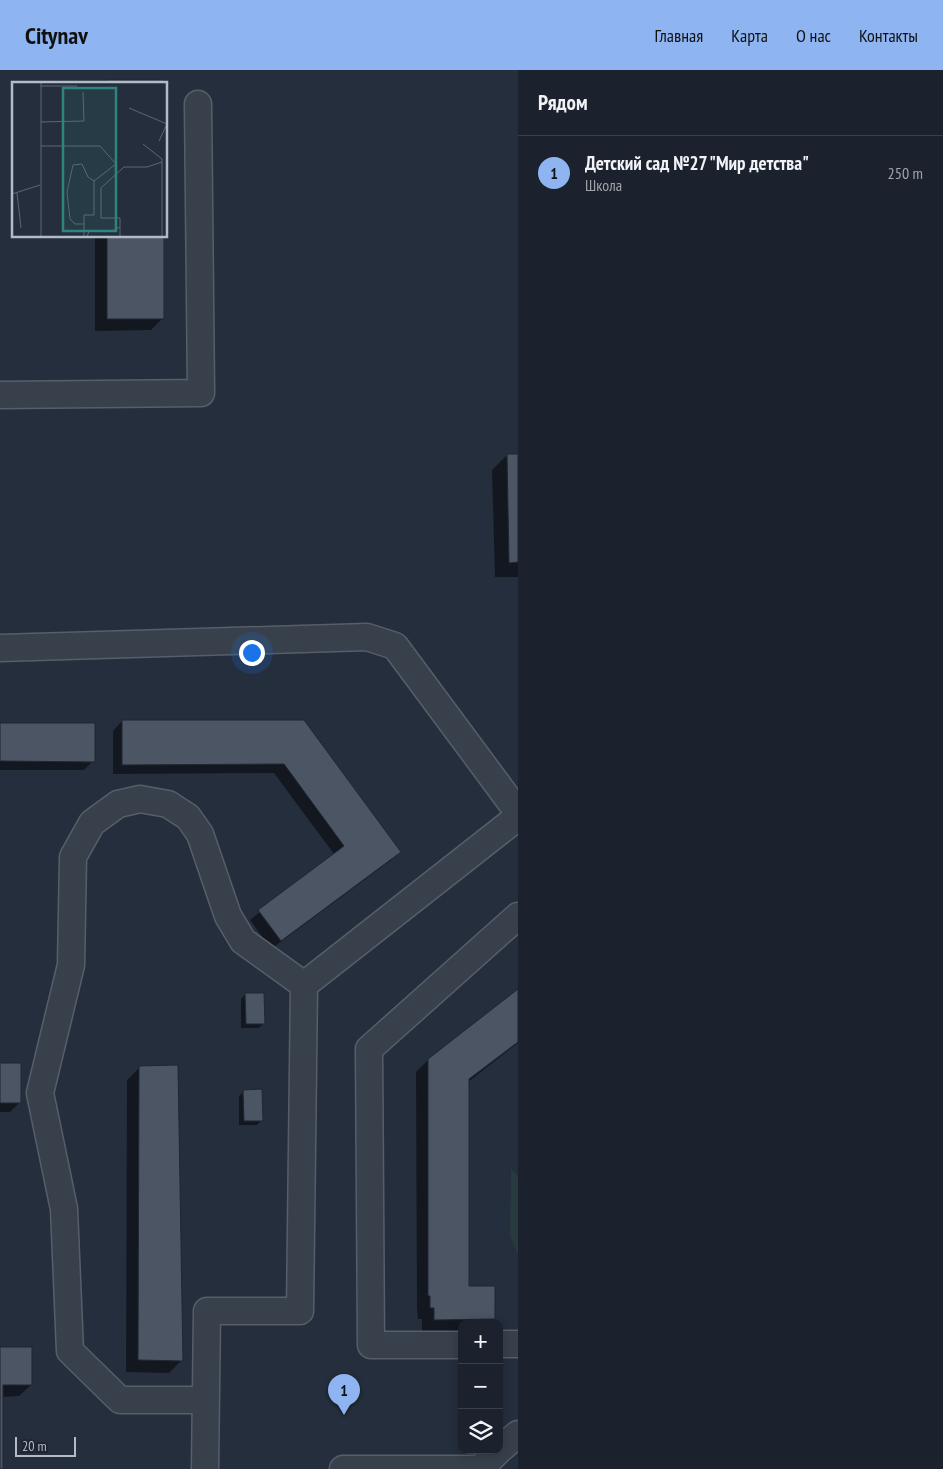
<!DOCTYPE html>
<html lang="ru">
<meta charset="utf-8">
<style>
body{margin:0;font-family:"PT Sans Narrow",sans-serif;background:#292f39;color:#f1f3f6}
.controls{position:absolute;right:15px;bottom:15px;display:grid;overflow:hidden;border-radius:10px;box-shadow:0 2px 12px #0003}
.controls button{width:45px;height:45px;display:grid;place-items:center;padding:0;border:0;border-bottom:1px solid #3a3f49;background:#1c222d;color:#f1f3f6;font:25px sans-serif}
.scale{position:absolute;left:15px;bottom:12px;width:61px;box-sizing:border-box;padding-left:5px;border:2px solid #b4bbc7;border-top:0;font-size:14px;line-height:18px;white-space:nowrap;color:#b4bbc7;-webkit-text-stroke:4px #1e2531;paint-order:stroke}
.you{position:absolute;left:251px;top:582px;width:18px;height:18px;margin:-12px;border:4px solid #fff;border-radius:50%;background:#1a73e8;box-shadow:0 0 0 8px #1a73e833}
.badge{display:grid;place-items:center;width:32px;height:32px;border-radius:50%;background:#8eb4f2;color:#111;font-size:16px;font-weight:700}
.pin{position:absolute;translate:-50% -41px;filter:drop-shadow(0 1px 2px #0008)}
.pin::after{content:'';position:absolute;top:26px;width:18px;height:15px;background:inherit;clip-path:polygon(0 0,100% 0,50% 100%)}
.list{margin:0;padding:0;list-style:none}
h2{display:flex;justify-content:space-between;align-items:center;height:65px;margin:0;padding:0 20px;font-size:21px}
h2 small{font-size:16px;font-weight:400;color:#a0a4aa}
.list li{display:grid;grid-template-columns:32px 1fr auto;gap:15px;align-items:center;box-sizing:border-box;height:75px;padding:0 20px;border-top:1px solid #3a3f49}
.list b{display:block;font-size:19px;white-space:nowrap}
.list p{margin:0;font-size:16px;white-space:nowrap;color:#a0a4aa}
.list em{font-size:16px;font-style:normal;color:#a0a4aa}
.icon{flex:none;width:28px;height:28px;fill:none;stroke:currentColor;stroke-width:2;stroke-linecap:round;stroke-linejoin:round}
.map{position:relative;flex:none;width:518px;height:1399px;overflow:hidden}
header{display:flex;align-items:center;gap:30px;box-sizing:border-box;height:70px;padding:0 25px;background:#8eb4f2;color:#111}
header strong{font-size:24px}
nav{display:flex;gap:28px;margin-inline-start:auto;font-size:18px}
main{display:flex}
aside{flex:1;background:#1c222d}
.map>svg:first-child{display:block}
.green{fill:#273a3d}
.shadow{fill:#0007}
.building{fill:#4b5564;stroke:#202733}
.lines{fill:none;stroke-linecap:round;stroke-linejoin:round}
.minor-casing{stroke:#575e6a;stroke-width:29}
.minor{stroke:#38404c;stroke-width:26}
.inset-road{fill:none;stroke:#5e6674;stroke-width:1}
.view{fill:#308480;fill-opacity:0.15;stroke:#308480;stroke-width:2.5}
.inset-edge{fill:none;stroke:#b4bbc7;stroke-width:2.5}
</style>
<header>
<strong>Citynav</strong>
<nav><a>Главная</a><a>Карта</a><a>О нас</a><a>Контакты</a></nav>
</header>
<main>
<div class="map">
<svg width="518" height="1399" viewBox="0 0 518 1399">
<rect width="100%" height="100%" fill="#252e3c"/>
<!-- green -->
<path class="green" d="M511,1099L518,1106V1185L510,1166Z"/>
<!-- shadow -->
<path class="shadow" d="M95,166H163V248L151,260L95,261Z
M507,385H518V507H495L492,400Z
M122,651H303L400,782L390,791L271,879L250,850L334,784L274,703L113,704V661Z
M0,654L93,691L84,700H0Z
M518,921V973L468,1012V1218L494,1249L490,1253H462V1261H422V1249H418L417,1238L416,1002L428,990Z
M246,924L264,953L259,958H241V929Z
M0,994L19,1033L10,1042H0Z
M139,998L181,1291L169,1303L126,1302L127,1010Z
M244,1021L262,1050L257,1055H239V1026Z
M0,1279L31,1315L19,1326L1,1327L2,1399H0Z"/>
<!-- building -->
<path class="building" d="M106,10H164V14H106Z
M107,166H164V249H107Z
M507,384H518V492L509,493Z
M122,650H304L401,782L281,871L258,840L344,776L284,694L122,695Z
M0,653H95V692L0,691Z
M518,919V972L469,1009V1216H495V1249L434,1250V1238H430V1226H428V989Z
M245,923H264L265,954H246Z
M0,993H21V1033H0Z
M178,995L183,1291L138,1290L139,996Z
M262,1019L263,1051H244L243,1020Z
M0,1277H32V1315H3V1399H0Z"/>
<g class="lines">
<!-- minor casing -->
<g class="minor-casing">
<path id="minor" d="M0,325L201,323L198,34
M0,578L367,567L395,576L518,742
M499,1274H518
M462,1275H371L369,979L518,846
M206,1330H120L70,1281L64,1139L40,1023L71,895L73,787L92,753L118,734L140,729L168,734L188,747L200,764L228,846L243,871L304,915
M499,1380L518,1364
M205,1399L207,1241H300L304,915L518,747
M343,1399H480L499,1380"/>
</g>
<!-- minor -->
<use href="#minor" class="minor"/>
</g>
<!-- overview -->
<g transform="translate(12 12)">
<rect width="155" height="155" fill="#252e3c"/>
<path class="inset-road" d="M29,0V155M29,4H65M117,26L155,42M29,40L72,39L71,10M147,59L155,42M131,62L150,77V155M29,64H88L104,82L82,99V133H72V155M5,111L9,146M0,112L28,103M72,142H63L58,137L55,110L61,83L70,82L76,95L82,99M75,155L77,149H100L108,145M108,155V136H89V106L112,85H135L150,80"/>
<path class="view" d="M51,6H104V149H51Z"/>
<rect width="155" height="155" class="inset-edge"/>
</g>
</svg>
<div class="controls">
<button>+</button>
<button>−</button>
<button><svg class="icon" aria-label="layers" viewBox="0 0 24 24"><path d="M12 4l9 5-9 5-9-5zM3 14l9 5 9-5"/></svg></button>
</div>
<div class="scale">20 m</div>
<div class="you"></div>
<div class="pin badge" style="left:344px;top:1345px">1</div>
</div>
<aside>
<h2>Рядом<small></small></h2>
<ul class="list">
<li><span class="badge">1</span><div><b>Детский сад №27 &quot;Мир детства&quot;</b><p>Школа</p></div><em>250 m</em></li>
</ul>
</aside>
</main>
